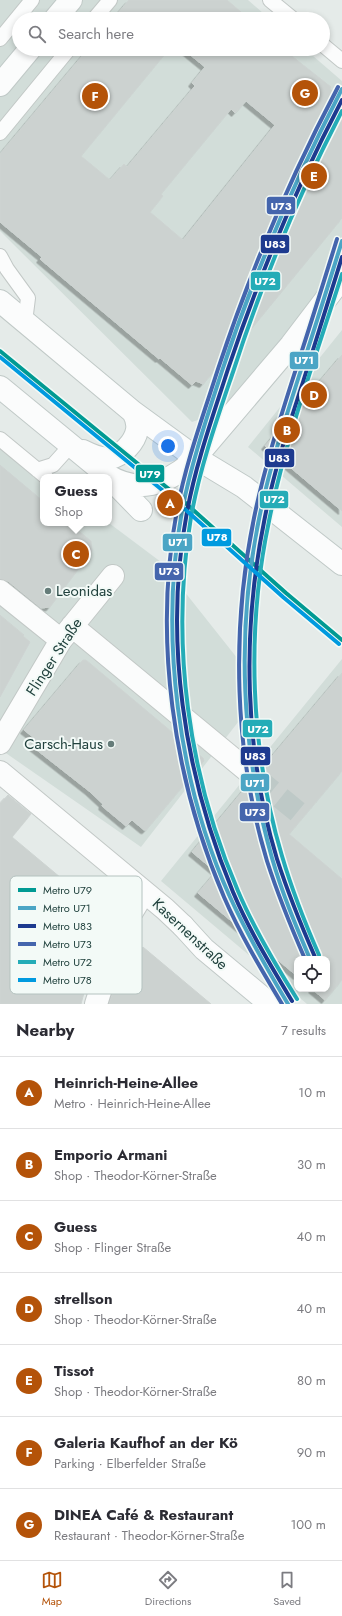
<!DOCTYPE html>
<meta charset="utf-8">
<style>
body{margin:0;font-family:Jost,sans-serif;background:#f7f7f7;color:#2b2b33}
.controls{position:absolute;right:12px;bottom:12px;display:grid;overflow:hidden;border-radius:8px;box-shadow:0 2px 6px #0003}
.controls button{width:36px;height:36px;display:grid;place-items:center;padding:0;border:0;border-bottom:1px solid #e1e1e2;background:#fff;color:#2b2b33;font:20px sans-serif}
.you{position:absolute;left:168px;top:446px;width:14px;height:14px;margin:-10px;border:3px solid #fff;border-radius:50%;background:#1a73e8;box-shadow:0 0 0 6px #1a73e833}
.badge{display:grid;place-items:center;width:26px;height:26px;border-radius:50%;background:#b45309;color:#fff;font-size:13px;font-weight:700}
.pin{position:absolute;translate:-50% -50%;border:2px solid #fff;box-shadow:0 1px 4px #0006}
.popup{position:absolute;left:40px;top:474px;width:72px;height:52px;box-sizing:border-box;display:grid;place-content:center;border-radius:8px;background:#fff;filter:drop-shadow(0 1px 3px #0005);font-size:13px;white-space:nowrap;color:#7c7c81}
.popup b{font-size:15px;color:#2b2b33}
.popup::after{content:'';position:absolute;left:50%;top:100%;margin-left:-8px;border:8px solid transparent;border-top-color:#fff}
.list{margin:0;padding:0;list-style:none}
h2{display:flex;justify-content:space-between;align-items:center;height:52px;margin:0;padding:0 16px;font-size:17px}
h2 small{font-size:13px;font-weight:400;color:#7c7c81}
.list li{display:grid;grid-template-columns:26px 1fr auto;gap:12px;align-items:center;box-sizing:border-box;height:72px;padding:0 16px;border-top:1px solid #e1e1e2}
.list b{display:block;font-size:15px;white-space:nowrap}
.list p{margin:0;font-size:13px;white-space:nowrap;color:#7c7c81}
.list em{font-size:13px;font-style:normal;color:#7c7c81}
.icon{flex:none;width:22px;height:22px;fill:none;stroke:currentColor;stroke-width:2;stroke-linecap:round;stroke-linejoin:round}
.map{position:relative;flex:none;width:342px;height:1004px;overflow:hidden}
.search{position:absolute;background:#fff;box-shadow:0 2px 6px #0003;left:12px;right:12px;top:12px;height:44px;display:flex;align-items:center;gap:10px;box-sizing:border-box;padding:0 14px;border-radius:22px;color:#7c7c81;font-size:15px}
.sheet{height:556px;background:#fff}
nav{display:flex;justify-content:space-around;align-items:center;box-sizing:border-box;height:56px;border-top:1px solid #e1e1e2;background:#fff;font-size:11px;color:#7c7c81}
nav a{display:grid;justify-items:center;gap:2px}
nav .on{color:#b45309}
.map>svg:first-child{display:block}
.built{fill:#d2ddd9;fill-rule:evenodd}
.building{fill:#ccd2d0;stroke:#ced4d2;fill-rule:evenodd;filter:url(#shadow)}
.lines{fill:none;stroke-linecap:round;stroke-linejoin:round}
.street-tunnel{stroke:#bec9c7;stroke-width:22;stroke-dasharray:22 11;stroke-linecap:butt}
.lane-casing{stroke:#c2c8c6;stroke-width:16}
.street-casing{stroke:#c2c8c6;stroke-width:24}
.secondary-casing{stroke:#c0c9c7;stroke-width:24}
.lane{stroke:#fbfcfc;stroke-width:14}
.street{stroke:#fbfcfc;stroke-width:22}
.secondary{stroke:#fbfcfc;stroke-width:22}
.metro-1-casing{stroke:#f3faf7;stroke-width:7}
.metro-2-casing{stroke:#f3faf7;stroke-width:7}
.metro-3-casing{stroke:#f3faf7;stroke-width:7}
.metro-4-casing{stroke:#f3faf7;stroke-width:7}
.metro-5-casing{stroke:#f3faf7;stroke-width:7}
.metro-6-casing{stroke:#f3faf7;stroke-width:7}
.metro-1{stroke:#009a93;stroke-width:4}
.metro-2{stroke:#4ba5c5;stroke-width:4}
.metro-3{stroke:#1d3a8f;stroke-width:4}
.metro-4{stroke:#4465ad;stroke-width:4}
.metro-5{stroke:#24acb7;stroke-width:4}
.metro-6{stroke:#009adf;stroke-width:4}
.poi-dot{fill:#657c79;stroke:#f3faf7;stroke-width:1.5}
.labels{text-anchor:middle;stroke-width:4;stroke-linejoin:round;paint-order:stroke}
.poi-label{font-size:15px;fill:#20413d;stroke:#f3faf7;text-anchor:start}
.street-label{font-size:15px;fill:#20413d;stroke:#f3faf7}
.key{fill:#f3faf7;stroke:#b4c2bf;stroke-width:1}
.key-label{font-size:11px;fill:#20413d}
.line-badge{stroke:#f3faf7;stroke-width:1.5}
.badge-label{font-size:11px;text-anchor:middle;font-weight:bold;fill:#fff}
</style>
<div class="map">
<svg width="342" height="1004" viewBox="0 0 342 1004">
<defs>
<filter id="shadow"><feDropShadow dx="-3.5" dy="3.5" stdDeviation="0" flood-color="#0004"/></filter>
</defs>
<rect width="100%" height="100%" fill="#e5ebe9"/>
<!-- built -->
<path class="built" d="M0,0H248L270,19H19V49H305L342,81V265L231,409L192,422L0,231Z
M342,330V527L248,447Z
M0,442L43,477V523H109L161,562L249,673L242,717L141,847L0,749Z
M342,659V1004H307L161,881ZM297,959H327V989H297Z"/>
<!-- building -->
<path class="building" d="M129,0H227L248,18L247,19H113Z
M88,49H169L81,156L110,180L124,164L127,167L195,86L192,83L205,67L183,49H283L331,87L330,89L342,99V218L238,345L237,344L203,384L196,381L192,385L160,358L159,359L40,259L42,257L0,222V154ZM246,101L275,125L183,240L150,212L163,196L161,194L231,109L235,113Z
M342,355V511L265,446Z
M0,465L43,501V523H69L91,541L92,551L50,607L41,608L8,581L0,579Z
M0,615L24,635L23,636L30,642L0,697Z
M83,660H86L203,758L204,761L146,830H144L132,820L126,826L102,806L103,804L89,791L33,747L38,741L24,730Z
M342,673V771L289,834L342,879V980L325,1000L312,989H327V959H297V976L198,893L216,872L192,852L247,786L253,789H260L264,785L267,779V772L263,767Z
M8,795L31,814L12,837L85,898L90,892L103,916V923L81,1004H0V804Z
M143,947L211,1004H109L118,977Z"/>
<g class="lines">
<!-- street-tunnel -->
<path class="street-tunnel" d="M255,777L304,817"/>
<!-- lane casing -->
<g class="lane-casing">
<path id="lane" d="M270,0L293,19
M94,19L110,0
M0,39L32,0
M323,45L342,61
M0,133L69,49
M0,256L7,269L28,298L25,322
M0,439L46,477
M37,470L53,465L71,445"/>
</g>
<!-- street casing -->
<g class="street-casing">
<path id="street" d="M0,591L61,640
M72,626L255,777
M0,743L61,640L113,576
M0,772L165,909L183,926
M96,1004L118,935L144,892"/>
</g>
<!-- secondary casing -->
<g class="secondary-casing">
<path id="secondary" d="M55,19L71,0
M0,85L30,49
M0,301L133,412L196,458L244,487L342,564
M0,387L107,475L141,510
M83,451C91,455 101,460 110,458C122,456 135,442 137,430C138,424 136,417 133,412
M107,475C137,494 164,485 190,464L291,345L342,278
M183,926L204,949L270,1004"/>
</g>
<!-- lane -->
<use href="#lane" class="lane"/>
<!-- street -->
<use href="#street" class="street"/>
<!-- secondary -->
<use href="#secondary" class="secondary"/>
<!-- metro-1 casing -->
<g class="metro-1-casing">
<path id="metro-1" d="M0,351L181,499L286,593L342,640"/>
</g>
<!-- metro-2 casing -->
<g class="metro-2-casing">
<path id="metro-2" d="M310,959C296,926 282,893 272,858C241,749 236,631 259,519C269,470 284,423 299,376C314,331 328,286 342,241
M288,1004C267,969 247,934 230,897C178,783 159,634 182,511C191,464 207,417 222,371C254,274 295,180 342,89"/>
</g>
<!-- metro-3 casing -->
<g class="metro-3-casing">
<path id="metro-3" d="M315,957C301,925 288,893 277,859C244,751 242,631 264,522C273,474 288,428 303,382C316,340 329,299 342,257
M292,1001C271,966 249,930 233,892C184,774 163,638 187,512C196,463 213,416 228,369C259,276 297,186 342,100"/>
</g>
<!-- metro-4 casing -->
<g class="metro-4-casing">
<path id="metro-4" d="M305,959C291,927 278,895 267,861C234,752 231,630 254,518C264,469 279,422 294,375C309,330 323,284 337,239
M282,1004C261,969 240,934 224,897C173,778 153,637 177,510C186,462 203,416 218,369C250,272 290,178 338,87"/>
</g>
<!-- metro-5 casing -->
<g class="metro-5-casing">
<path id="metro-5" d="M319,955C305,923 292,890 282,856C250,749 246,630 269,521C286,437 316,356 342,274
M297,999C275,964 254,929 238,891C188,775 170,642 191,517C200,467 217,419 233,372C262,282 299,194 342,111"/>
</g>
<!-- metro-6 casing -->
<g class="metro-6-casing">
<path id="metro-6" d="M0,357L178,503L283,597L339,644"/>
</g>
<!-- metro-1 -->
<use href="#metro-1" class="metro-1"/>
<!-- metro-2 -->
<use href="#metro-2" class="metro-2"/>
<!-- metro-3 -->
<use href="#metro-3" class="metro-3"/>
<!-- metro-4 -->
<use href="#metro-4" class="metro-4"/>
<!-- metro-5 -->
<use href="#metro-5" class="metro-5"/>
<!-- metro-6 -->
<use href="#metro-6" class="metro-6"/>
</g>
<!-- markers -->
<g class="poi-dot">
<circle cx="48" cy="591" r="4"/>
<circle cx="111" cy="744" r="4"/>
</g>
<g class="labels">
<!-- poi labels -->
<g class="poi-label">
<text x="56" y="596">Leonidas</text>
<text x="103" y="749" text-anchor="end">Carsch-Haus</text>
</g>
<!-- street labels -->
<g class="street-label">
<text transform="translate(54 657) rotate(-57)" y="5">Flinger Straße</text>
<text transform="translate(190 934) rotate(43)" y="5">Kasernenstraße</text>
</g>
</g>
<!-- legend -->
<rect x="10" y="876" width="132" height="118" rx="6" class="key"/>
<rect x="18" y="888" width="18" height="4" fill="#009a93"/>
<rect x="18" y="906" width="18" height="4" fill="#4ba5c5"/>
<rect x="18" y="924" width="18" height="4" fill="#1d3a8f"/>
<rect x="18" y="942" width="18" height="4" fill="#4465ad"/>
<rect x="18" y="960" width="18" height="4" fill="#24acb7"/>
<rect x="18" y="978" width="18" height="4" fill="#009adf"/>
<g class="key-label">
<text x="43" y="894">Metro U79</text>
<text x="43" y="912">Metro U71</text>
<text x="43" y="930">Metro U83</text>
<text x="43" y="948">Metro U73</text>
<text x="43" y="966">Metro U72</text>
<text x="43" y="984">Metro U78</text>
</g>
<g class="line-badge">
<rect x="266" y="196" width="30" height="19" rx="4" fill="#4465ad"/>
<rect x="260" y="234" width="30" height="20" rx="4" fill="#1d3a8f"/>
<rect x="250" y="271" width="31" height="20" rx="4" fill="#24acb7"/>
<rect x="289" y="351" width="30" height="19" rx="4" fill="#4ba5c5"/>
<rect x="264" y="448" width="31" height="20" rx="4" fill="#1d3a8f"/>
<rect x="135" y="464" width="30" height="19" rx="4" fill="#009a93"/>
<rect x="259" y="490" width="30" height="19" rx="4" fill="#24acb7"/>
<rect x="201" y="528" width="31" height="19" rx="4" fill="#009adf"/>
<rect x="162" y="533" width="31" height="19" rx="4" fill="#4ba5c5"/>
<rect x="154" y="562" width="30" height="19" rx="4" fill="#4465ad"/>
<rect x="242" y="719" width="31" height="19" rx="4" fill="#24acb7"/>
<rect x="240" y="746" width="31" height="20" rx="4" fill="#1d3a8f"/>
<rect x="240" y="773" width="30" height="19" rx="4" fill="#4ba5c5"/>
<rect x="239" y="802" width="31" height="20" rx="4" fill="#4465ad"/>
</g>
<g class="badge-label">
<text x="281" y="210">U73</text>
<text x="275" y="248">U83</text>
<text x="265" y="285">U72</text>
<text x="304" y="364">U71</text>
<text x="279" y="462">U83</text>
<text x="150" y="478">U79</text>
<text x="274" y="503">U72</text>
<text x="217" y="541">U78</text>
<text x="178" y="546">U71</text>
<text x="169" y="575">U73</text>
<text x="258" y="733">U72</text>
<text x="255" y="760">U83</text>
<text x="255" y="787">U71</text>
<text x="255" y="816">U73</text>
</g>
</svg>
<div class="controls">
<button><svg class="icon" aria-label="locate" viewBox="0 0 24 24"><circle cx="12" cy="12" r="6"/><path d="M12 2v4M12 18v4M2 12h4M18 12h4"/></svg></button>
</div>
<div class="you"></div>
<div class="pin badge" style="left:170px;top:503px">A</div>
<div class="pin badge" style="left:287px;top:430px">B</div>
<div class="pin badge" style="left:76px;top:554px">C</div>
<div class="popup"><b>Guess</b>Shop</div>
<div class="pin badge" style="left:314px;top:395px">D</div>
<div class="pin badge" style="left:314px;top:176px">E</div>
<div class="pin badge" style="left:95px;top:96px">F</div>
<div class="pin badge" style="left:305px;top:93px">G</div>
<div class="search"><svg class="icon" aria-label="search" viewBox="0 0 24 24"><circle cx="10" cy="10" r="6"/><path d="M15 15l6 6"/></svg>Search here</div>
</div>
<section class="sheet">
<h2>Nearby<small>7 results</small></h2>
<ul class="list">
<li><span class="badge">A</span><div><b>Heinrich-Heine-Allee</b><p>Metro · Heinrich-Heine-Allee</p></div><em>10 m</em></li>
<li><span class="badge">B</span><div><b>Emporio Armani</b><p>Shop · Theodor-Körner-Straße</p></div><em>30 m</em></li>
<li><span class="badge">C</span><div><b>Guess</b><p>Shop · Flinger Straße</p></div><em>40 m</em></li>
<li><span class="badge">D</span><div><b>strellson</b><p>Shop · Theodor-Körner-Straße</p></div><em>40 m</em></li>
<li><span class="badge">E</span><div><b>Tissot</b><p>Shop · Theodor-Körner-Straße</p></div><em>80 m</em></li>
<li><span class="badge">F</span><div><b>Galeria Kaufhof an der Kö</b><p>Parking · Elberfelder Straße</p></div><em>90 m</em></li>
<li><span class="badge">G</span><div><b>DINEA Café &amp; Restaurant</b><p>Restaurant · Theodor-Körner-Straße</p></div><em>100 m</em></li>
</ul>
</section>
<nav>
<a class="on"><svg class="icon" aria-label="map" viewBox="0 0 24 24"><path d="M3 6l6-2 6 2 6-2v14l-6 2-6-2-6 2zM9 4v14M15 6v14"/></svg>Map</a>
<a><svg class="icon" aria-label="directions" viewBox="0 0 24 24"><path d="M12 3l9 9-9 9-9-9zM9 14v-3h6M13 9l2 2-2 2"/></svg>Directions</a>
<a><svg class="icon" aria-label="saved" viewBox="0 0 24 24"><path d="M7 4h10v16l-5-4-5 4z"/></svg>Saved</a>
</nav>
